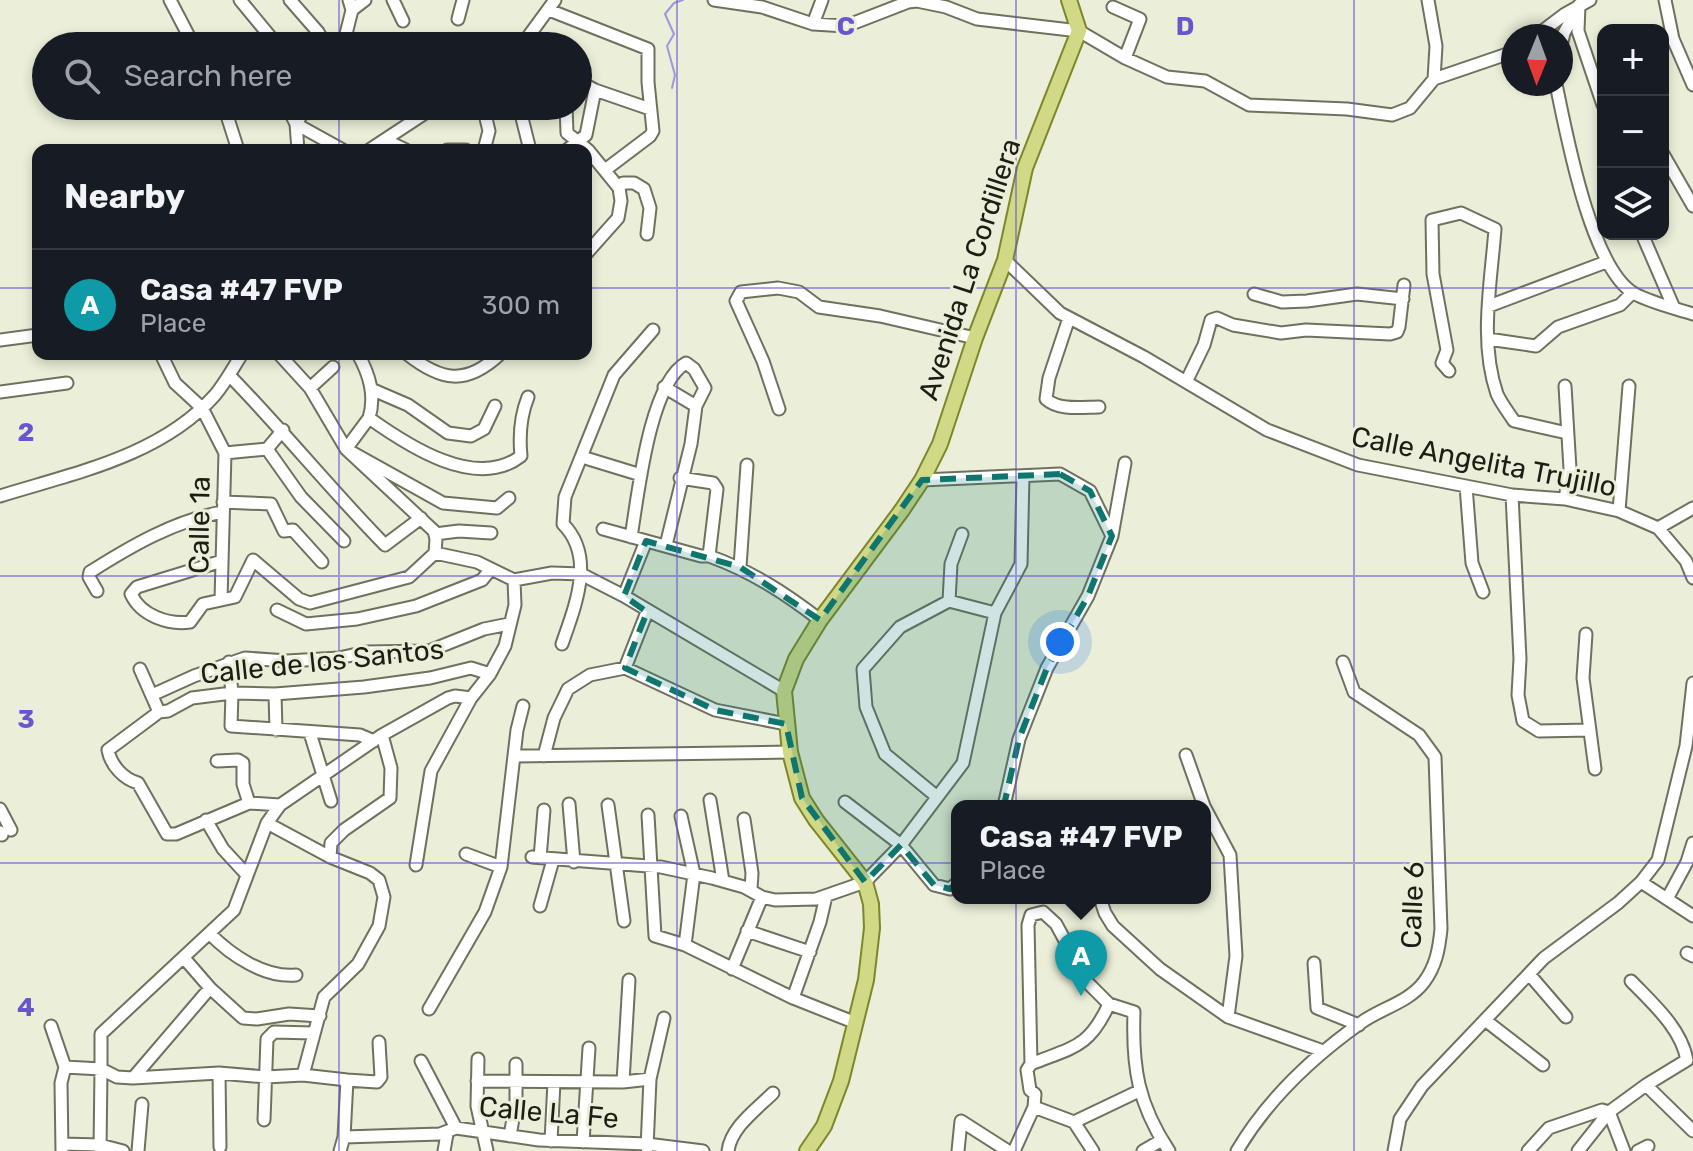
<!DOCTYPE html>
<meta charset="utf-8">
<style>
body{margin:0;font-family:Rubik,sans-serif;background:#20242c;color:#f1f3f6}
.controls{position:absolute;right:24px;top:24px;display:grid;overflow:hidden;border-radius:16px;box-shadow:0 4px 12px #0003}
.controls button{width:72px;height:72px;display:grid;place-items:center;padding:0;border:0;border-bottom:2px solid #363941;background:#171b24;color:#f1f3f6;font:40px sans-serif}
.compass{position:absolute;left:1501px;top:24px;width:72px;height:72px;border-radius:50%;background:#171b24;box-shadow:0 4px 12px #0003;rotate:181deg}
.you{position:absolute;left:1060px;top:642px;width:28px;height:28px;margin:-20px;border:6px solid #fff;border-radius:50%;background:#1a73e8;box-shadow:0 0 0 12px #1a73e833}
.badge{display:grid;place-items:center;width:52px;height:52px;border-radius:50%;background:#7c3aed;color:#fff;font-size:26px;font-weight:700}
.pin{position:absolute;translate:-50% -66px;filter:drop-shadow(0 2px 4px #0008)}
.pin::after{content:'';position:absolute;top:42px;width:28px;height:24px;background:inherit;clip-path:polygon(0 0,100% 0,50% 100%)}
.popup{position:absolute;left:951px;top:800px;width:260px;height:104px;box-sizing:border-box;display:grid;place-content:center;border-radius:16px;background:#171b24;filter:drop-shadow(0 2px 6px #0005);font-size:26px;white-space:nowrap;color:#9ea1a6}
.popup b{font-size:30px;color:#f1f3f6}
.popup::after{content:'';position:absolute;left:50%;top:100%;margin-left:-16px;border:16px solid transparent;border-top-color:#171b24}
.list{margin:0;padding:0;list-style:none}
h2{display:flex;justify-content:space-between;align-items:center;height:104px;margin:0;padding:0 32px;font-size:34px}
h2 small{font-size:26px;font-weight:400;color:#9ea1a6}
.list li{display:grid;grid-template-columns:52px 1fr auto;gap:24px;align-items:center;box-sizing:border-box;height:112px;padding:0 32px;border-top:2px solid #363941}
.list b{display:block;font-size:30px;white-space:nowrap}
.list p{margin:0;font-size:26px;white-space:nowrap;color:#9ea1a6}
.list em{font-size:26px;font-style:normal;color:#9ea1a6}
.icon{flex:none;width:44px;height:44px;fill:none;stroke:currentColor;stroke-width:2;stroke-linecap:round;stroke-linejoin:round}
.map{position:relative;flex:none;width:1693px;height:1151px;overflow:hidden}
.search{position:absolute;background:#171b24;box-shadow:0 4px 12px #0003;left:32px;top:32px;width:560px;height:88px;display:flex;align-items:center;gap:20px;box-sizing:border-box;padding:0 28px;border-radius:44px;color:#9ea1a6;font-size:30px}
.panel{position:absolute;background:#171b24;box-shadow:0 4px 12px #0003;left:32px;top:144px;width:560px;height:216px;border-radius:16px}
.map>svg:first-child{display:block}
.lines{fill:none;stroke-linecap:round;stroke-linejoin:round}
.stream{stroke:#9b99db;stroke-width:2}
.minor-casing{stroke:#6e715e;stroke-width:15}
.major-casing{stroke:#7e862a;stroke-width:18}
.minor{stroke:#fff;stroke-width:11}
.major{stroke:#d1d886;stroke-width:14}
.marked{fill:#0f766e;fill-opacity:0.2;stroke:#0f766e;stroke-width:6;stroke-dasharray:16 10;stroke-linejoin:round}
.grid{fill:none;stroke:#6856cf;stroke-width:2;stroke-opacity:0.55}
.labels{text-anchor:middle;stroke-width:6;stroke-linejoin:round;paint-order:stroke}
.street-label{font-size:28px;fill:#1c1d15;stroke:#ebeed8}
.grid-label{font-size:26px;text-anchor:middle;font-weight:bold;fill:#6856cf;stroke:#ebeed8;stroke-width:6;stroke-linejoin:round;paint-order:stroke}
</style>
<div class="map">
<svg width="1693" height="1151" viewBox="0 0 1693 1151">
<rect width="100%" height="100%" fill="#ebeed8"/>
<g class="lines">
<!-- stream -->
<path class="stream" d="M672,88L675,75L667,46L674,34L665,14L674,3L683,0"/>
<!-- minor casing -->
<g class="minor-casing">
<path id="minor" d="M170,0L194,46
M240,0L273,40L275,46
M290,0L318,32L326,46
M393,0L403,21
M714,0L762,7L813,24L846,26L908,2L917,1L946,7L977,19L1079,31L1125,58L1167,77L1205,81L1249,105L1347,109L1392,115L1410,108L1434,79L1436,46L1428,0
M1665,0L1673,39L1693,85
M1579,5L1578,31L1603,105
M1113,7L1140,19L1125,58
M352,10L365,0
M549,10L648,49V82L653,131L650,136L605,170
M458,19L463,0
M813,24L822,0
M1536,36L1565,14L1590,0
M343,46L352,10L349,0
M519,46L525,41L555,0
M1561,46L1564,33L1577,9
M1434,79L1513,52
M578,81L595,90L650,109
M1556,84C1566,132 1591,270 1635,294C1652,303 1674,308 1693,314
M224,106L238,150
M287,106L296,124L343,150
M483,106L489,131L484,150
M519,106L530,150
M566,106L567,133L588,150L619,188L621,201L618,218L586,254
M387,141L406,150
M298,150L296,124L307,106
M369,150L436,106
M447,150H466
M567,150L586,135L595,90
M1663,154L1693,206
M619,188L623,183H634L644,189L650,208L647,234
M1642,234L1674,308
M1005,260L1060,313L1144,357L1267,430L1358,465L1512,495L1565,499L1619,511L1658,528L1686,561L1693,578
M1254,294L1282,302L1307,301L1357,294L1403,299
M1489,306L1606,262
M1069,318L1049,378L1046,399C1059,411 1083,407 1099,407
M1488,339L1536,346L1558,327L1620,305L1632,293
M0,340L38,335
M161,354L175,383L202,408L225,453L221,600
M358,354C369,374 376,395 369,418C407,445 476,491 521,456C519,436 520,417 528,397
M407,354C441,381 466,386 500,354
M1449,371L1442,363L1447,350L1433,274L1432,220L1461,213L1495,229C1491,283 1479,342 1497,394C1501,403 1508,412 1514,421L1567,433
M229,375C283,430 331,490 385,545L421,518
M1186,382L1204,345L1211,320L1217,318L1233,325L1281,333L1306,330L1390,334L1397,332L1399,327L1404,285
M664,387L696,406
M310,388L333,367
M371,389L408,405L448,433L471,436L484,429L495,406
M0,392L67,383
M779,409L763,361L736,301L741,292L778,288L799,292L819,307L880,316L975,338
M369,418L346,449L443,503L497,508L509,498
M267,449L301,497L344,541
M225,453L267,449L283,430
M582,457L641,475
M922,480L1060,474L1090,491L1112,536
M1466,486L1472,563L1483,592
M1512,495L1520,659L1518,695L1523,721L1539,731L1590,730
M0,496C74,473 161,456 215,395C225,383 233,368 242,354
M1565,499L1570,469L1565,386
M223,502L271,504L284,531L293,530L322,562
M1619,511L1629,386
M1658,528L1693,508
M603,529L701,556H709L717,489L713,483L680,478
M435,534L459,531L491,533
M631,537C638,496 649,384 686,363L694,369L705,388L696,406L691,444L666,545
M435,553L477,562L514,580
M709,556C751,571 785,593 820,620
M222,561L137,587L131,594C141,616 169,625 190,622L203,604L235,597L253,560L299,599L310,603L409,577L435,553L436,539L434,531L346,449L310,388L279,354
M740,567L747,465
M97,591L89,577L90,572C131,546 174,521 222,512
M624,596L646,541
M949,601L951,564L962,534
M277,610L306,624L357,619L416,606L482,580L490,570
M1586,634L1583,678L1595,769
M562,644C575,606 596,557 563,524L565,497L614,375L653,330
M229,662L232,693L231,726L360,735L374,741
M625,668L647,612
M140,669L159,712L168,711L192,698L232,693L275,694L364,687L430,678L471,668L490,674
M275,694L276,730
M152,695L194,676L245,658L287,661L339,658L366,652L429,651L484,629L509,624
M159,712L108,750C111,766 124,779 138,783L167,834H176L249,803L280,805
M310,733L331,801
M1186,755L1204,806
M515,756L790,752
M544,756L554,718L568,689L590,675L625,668L715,710L786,724
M217,761L238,760L243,763V784L249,803
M936,796L885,754L866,707L863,669L900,627L949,601L995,613
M710,800L723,881
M845,802L901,845L934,885L950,889L957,883
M569,804L574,862
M608,805L624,921
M1004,806L1019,739L1047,668L1088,596L1112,536L1125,463
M1205,808L1230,855L1236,956L1228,1017
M0,809L11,830
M648,815L655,936L685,945L793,998L856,1023
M681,816L694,874L685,945
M744,819L752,873L751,890
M206,820L223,849L247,875
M267,823L330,857L370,873L379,880L384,897L379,926L358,964L324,997L303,1075
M0,832L2,835
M330,857L331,843L344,830L390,798L391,768L382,735
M532,857L661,867L712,878L744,887L762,897L775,900L816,899L865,882L901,845L963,763L995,613L1021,564L1023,476
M540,858L544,810
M416,865L431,771L471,698L490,674L505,646L515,605L514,580L552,573L581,574L624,596L784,691
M501,867L517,730L523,706
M1641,882L1693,916
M1100,898L1105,913L1113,926L1160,969L1228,1017L1323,1051
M1667,899L1687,862L1693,843
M540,906L553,860
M747,931L810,952
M210,934C231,955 264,978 296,975
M1687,953L1693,956
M184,958L210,988L243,1018L257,1019L289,1014L320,1016
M1314,963L1317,1008L1359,1025
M732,969L762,897
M1529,974L1566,1017
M1631,981C1653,1004 1681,1028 1687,1060L1646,1085
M793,998L820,922L826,896
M1109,1004L1134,1012C1132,1068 1138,1104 1169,1151
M429,1009L485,912L501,867L466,854
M1485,1020L1543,1065
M51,1026L65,1067L61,1083L62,1151
M478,1059L477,1106L487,1151
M421,1061L456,1128
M65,1067L101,1069L100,1151
M219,1073L220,1147
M133,1078L210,988
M347,1080L377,1082L381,1077L379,1042
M477,1081L623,1082L650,1079
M623,1082L629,980
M1034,1107L1074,1122L1093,1151
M264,1120L267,1039L274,1032L313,1033
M1074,1122L1139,1091
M510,1136L516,1101V1064
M344,1137L440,1134L456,1128L539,1140L647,1144L703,1151
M551,1141L554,1082
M583,1142L589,1048
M62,1144L100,1145L123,1151
M647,1148L650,1079L664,1018
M138,1151L142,1104
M340,1151L344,1137L347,1080L303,1075L266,1077L219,1073L133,1078L117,1077L101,1069V1034L234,910L267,823L280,805L382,735L448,698L455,696L471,698
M444,1151L447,1134
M728,1151C731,1127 757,1109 773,1093
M958,1151L961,1121L1008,1151
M1014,1151L1034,1107L1035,1094L1030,1090L1027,1070L1031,1064L1028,925L1031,915L1043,912L1056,924L1088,983L1109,1004C1089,1048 1073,1047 1031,1064
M1143,1151L1162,1140
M1237,1151C1267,1100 1314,1056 1362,1022C1382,1008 1409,1002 1424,982C1436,966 1439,949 1441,929L1435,757L1419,735L1354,692L1343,662
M1394,1151L1400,1119L1422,1086L1544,958L1618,903L1641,882L1658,860L1686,746L1693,683
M1528,1151L1549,1128L1602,1110L1609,1112L1624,1151
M1578,1151L1609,1112L1646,1085L1693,1131
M1638,1151L1648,1146"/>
</g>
<!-- major casing -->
<g class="major-casing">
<path id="major" d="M807,1151L824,1126L841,1081L866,980L872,928L871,904L865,882L816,820L802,798L790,752L784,691L796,659L820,620L902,510L922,480L940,444L975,338L1005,260L1025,168L1079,31L1069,0"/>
</g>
<!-- minor -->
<use href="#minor" class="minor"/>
<!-- major -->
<use href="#major" class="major"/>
</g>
<!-- marked area -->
<path class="marked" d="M1060,474L1090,491L1112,536L1088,596L1047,668L1019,739L1002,814L968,873L950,889L934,885L901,845L865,882L802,798L786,724L715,710L625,668L647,612L624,596L646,541L740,567L820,620L922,480Z"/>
<!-- grid -->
<path class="grid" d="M339,0V46M677,0V1151M1016,0V1151M1354,0V1151M339,106V150M0,288H38M586,288H1693M339,354V1151M0,576H1693M0,863H1693"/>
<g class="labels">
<!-- street labels -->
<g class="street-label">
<text transform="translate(969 269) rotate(-72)" y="10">Avenida La Cordillera</text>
<text transform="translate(1484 461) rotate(11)" y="10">Calle Angelita Trujillo</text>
<text transform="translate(199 525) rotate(-89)" y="10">Calle 1a</text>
<text transform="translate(322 661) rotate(-6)" y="10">Calle de los Santos</text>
<text transform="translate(1412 905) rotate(-88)" y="10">Calle 6</text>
<text transform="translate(549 1112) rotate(5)" y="10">Calle La Fe</text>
</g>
</g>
<g class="grid-label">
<text x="846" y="35">C</text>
<text x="1185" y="35">D</text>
<text x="26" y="441">2</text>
<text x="26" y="728">3</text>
<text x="26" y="1016">4</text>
</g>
</svg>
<div class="controls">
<button>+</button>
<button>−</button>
<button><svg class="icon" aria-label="layers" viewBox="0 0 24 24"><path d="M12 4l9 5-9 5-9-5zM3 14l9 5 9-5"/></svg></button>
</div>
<svg class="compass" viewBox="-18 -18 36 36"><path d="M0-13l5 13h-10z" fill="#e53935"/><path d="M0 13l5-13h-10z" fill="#9ea1a6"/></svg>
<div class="you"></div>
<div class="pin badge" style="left:1081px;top:996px;background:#0f9aa8">A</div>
<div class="popup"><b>Casa #47 FVP</b>Place</div>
<div class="search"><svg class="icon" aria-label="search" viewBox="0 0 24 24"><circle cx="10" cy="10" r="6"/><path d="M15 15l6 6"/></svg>Search here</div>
<section class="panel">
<h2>Nearby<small></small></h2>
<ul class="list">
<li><span class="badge" style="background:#0f9aa8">A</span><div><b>Casa #47 FVP</b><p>Place</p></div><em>300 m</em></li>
</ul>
</section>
</div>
